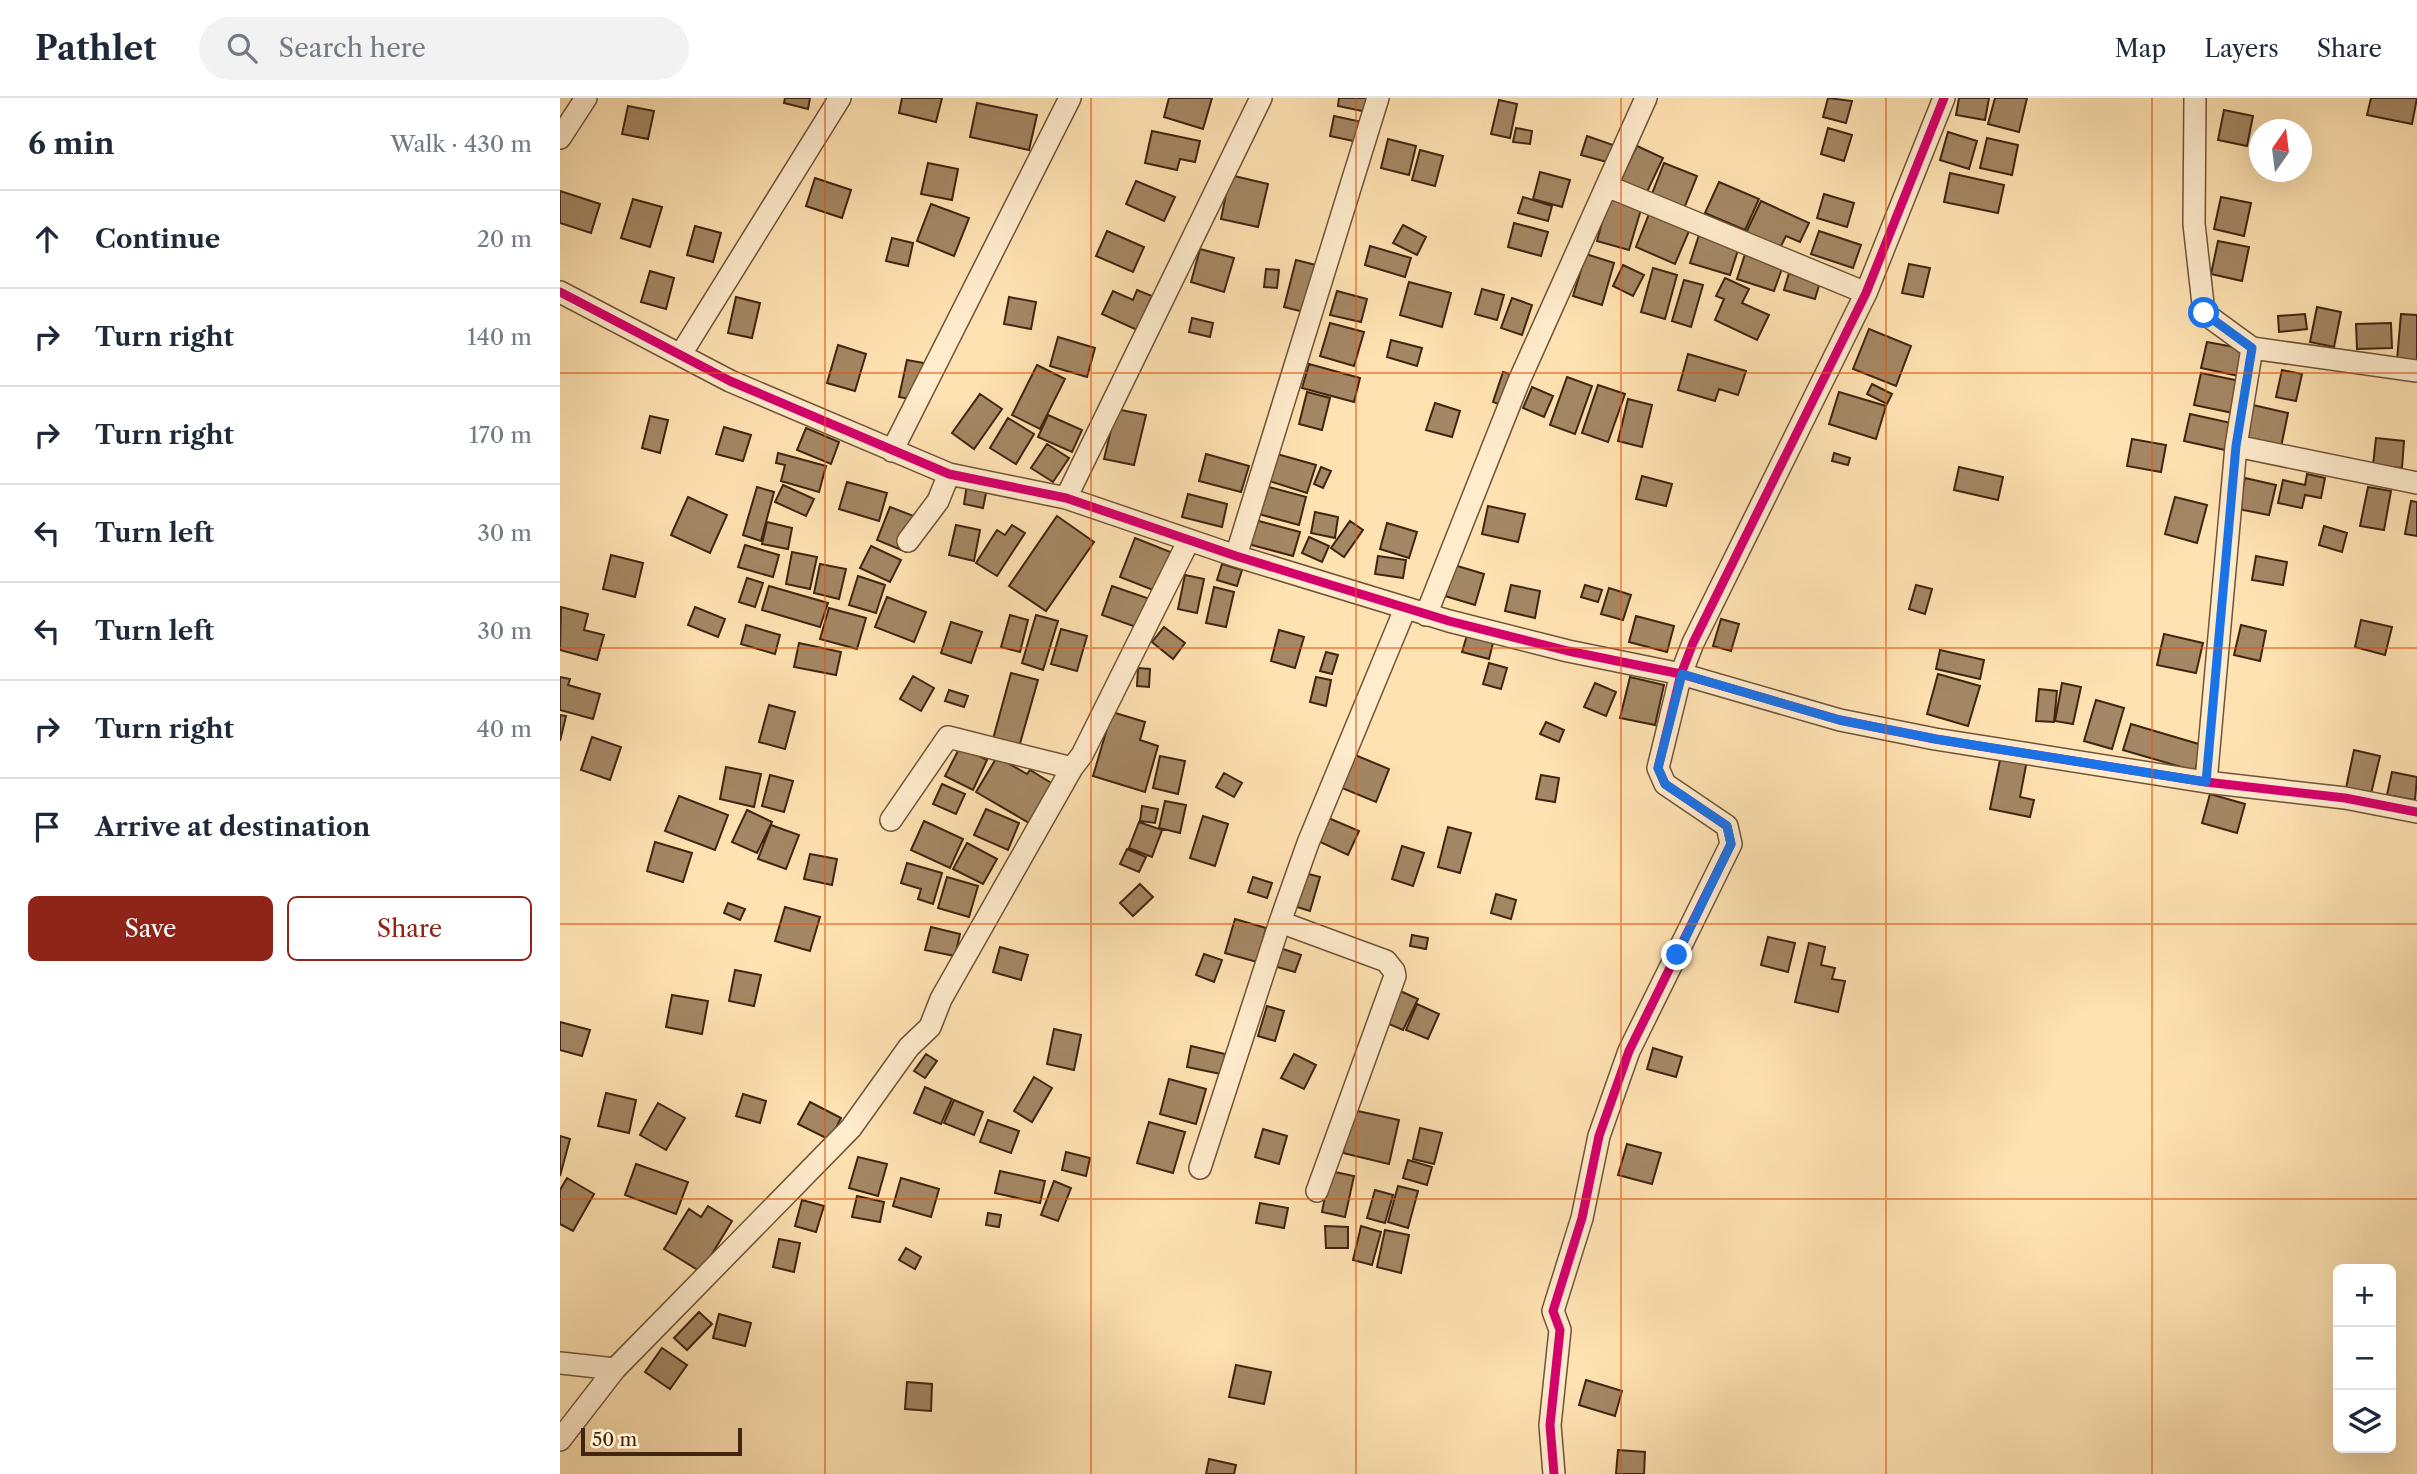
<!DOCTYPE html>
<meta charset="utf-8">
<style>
body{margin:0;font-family:"Libre Caslon Text",serif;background:#f2f2f3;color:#1f2937}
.controls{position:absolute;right:21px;bottom:21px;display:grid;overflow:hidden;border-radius:10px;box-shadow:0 7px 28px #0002}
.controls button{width:63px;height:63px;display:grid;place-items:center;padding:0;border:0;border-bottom:2px solid #e0e1e3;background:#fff;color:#1f2937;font:35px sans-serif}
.compass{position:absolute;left:1689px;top:21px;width:63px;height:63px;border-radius:50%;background:#fff;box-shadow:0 7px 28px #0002;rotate:14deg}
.scale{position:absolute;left:21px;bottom:18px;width:161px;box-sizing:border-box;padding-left:7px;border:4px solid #412510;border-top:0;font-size:19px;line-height:24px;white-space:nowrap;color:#412510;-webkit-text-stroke:5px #ffeccd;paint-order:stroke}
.stop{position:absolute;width:21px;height:21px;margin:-16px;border:5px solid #1a73e8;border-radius:50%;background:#fff}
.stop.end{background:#1a73e8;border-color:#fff;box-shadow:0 2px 7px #0008}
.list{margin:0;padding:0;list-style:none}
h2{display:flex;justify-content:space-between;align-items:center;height:91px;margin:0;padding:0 28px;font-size:30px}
h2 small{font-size:23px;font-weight:400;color:#747a83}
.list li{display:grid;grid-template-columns:46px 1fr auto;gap:21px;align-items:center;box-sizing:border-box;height:98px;padding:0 28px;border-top:2px solid #e0e1e3}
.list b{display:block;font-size:26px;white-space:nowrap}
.list em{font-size:23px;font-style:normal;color:#747a83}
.actions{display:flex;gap:14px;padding:21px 28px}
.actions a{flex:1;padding:16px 0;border:2px solid #8f2418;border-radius:10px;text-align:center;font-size:24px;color:#8f2418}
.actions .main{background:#8f2418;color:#fff}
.icon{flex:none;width:38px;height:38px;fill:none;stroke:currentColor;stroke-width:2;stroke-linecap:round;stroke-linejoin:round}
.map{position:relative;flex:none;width:1857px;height:1376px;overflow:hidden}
header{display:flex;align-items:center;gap:42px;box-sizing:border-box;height:98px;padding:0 35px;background:#fff;border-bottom:2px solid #e0e1e3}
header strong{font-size:33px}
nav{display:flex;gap:38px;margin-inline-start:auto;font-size:24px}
.search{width:490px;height:63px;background:#f2f2f3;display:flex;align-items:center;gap:18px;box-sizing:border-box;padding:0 24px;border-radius:38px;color:#747a83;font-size:26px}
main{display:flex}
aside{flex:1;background:#fff}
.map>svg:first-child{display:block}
.building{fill:#a48764;stroke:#412510;stroke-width:2}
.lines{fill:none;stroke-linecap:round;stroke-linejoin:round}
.street-casing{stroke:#705438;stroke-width:24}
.street{stroke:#ffeccd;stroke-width:21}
.cycleway-casing{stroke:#ffeccd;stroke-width:13}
.cycleway{stroke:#d6006c;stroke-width:9}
.route{stroke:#1a73e8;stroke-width:9}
.grid{fill:none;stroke:#e0560c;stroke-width:2;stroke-opacity:0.55}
</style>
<header>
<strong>Pathlet</strong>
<div class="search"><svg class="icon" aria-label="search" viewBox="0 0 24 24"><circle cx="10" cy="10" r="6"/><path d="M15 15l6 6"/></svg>Search here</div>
<nav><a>Map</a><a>Layers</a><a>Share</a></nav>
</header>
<main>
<aside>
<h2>6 min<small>Walk · 430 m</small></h2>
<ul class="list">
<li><svg class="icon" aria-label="ahead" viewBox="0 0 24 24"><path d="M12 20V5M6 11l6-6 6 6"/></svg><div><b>Continue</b></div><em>20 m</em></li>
<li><svg class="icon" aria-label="right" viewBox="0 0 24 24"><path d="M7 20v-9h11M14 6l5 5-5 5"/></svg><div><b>Turn right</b></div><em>140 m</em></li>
<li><svg class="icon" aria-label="right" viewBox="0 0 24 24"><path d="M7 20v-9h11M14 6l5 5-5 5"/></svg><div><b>Turn right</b></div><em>170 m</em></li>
<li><svg class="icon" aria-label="left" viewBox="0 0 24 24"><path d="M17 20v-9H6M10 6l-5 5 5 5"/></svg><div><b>Turn left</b></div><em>30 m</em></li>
<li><svg class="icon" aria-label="left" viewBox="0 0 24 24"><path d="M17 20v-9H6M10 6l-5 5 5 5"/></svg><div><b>Turn left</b></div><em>30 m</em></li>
<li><svg class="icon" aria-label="right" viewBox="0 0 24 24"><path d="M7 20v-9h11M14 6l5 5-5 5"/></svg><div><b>Turn right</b></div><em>40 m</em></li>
<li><svg class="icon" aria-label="arrive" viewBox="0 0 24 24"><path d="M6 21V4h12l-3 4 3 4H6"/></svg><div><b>Arrive at destination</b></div></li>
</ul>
<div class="actions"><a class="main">Save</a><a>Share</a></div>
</aside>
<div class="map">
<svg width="1857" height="1376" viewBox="0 0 1857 1376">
<rect width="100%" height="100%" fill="#ffe2b2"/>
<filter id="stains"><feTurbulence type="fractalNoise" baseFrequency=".00286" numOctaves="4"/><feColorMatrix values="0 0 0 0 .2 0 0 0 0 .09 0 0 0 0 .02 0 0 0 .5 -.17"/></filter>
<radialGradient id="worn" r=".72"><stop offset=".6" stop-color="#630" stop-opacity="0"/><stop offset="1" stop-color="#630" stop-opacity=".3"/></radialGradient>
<!-- building -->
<path class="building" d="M225,0H250L248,11L224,5Z
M342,0H382L376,24L339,15Z
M609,0H652L643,31L604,19Z
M779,0H809L807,14L778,8Z
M1268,0L1292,3L1286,25L1263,19Z
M1399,0H1429L1425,22L1396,17Z
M1435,0H1467L1459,34L1428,26Z
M1811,0H1857L1852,26L1807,17Z
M939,2L957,6L950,40L931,36Z
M417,5L477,17L469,52L410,39Z
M68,8L94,13L88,41L62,36Z
M1664,12L1693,18L1687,48L1658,42Z
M774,18L802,24L798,44L770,38Z
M956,30L972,33L970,46L953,44Z
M1268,30L1292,37L1284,63L1261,56Z
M592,33L640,43L635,64L620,61L617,72L585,65Z
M1388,34L1417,43L1409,71L1380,62Z
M1027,38L1053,47L1047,64L1021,57Z
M1427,40L1458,47L1452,77L1420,70Z
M828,41L856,48L849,77L821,70Z
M1077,48L1103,60L1086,96L1060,83Z
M860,52L883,58L875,88L852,82Z
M368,65L398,71L392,102L361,96Z
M1104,65L1137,78L1123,113L1090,101Z
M980,74L1010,82L1002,109L973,101Z
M1390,75L1444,87L1438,115L1384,104Z
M670,77L708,86L698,129L661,121Z
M255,80L291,92L282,120L246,108Z
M576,83L615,99L604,123L566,106Z
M1159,84L1199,101L1185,132L1145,115Z
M0,93L40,106L31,135L0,125Z
M1264,96L1294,105L1287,129L1257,120Z
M963,99L992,108L988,123L958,115Z
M1049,99L1082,108L1069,152L1037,143Z
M1661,99L1691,105L1684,138L1654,131Z
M73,101L102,109L90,149L61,140Z
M1201,103L1249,125L1240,144L1226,138L1219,152L1185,137Z
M371,106L409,120L394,158L357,143Z
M1089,116L1129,133L1115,166L1076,149Z
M954,125L988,134L981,158L948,149Z
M843,127L866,139L857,157L833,145Z
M135,128L161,135L153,164L127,157Z
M547,133L584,149L573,174L536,158Z
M1259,133L1301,147L1293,170L1251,156Z
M1139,137L1179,149L1170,177L1130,165Z
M332,140L353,145L348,168L326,163Z
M1658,143L1689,149L1682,183L1651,176Z
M810,148L851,160L845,179L805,167Z
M640,151L674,160L664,194L631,184Z
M1186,153L1224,165L1214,193L1177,181Z
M1026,156L1054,165L1042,207L1013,198Z
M736,162L764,169L752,216L724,209Z
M1349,166L1370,170L1363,199L1342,195Z
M1063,167L1084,177L1073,198L1053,188Z
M1093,170L1117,177L1105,221L1081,214Z
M706,171L719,172L717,190L704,189Z
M90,173L114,180L106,211L81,204Z
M1229,175L1260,184L1255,201L1224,192Z
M1165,180L1189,191L1182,205L1209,217L1197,242L1155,222L1164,201L1156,198Z
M1124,182L1143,187L1131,229L1112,223Z
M849,184L891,195L882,229L840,217Z
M922,191L944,197L937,222L915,216Z
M577,192L592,198L577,232L542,216L553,193L573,202Z
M777,193L807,201L801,224L770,217Z
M176,199L200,205L192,240L168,235Z
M449,199L476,204L471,231L444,226Z
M952,200L972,207L962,237L941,230Z
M1757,209L1781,214L1774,249L1750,244Z
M1745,216L1747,231L1719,234L1718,218Z
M1841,216L1857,217V263L1837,262Z
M632,220L653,225L650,239L629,234Z
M770,225L804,234L794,268L760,258Z
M1831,225L1832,250L1797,251L1796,226Z
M1309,231L1351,248L1336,288L1293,271Z
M498,239L535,250L527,279L490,268Z
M831,242L862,250L857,268L827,259Z
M1647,244L1685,251L1679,278L1641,270Z
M278,247L306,256L295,293L267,285Z
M1128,256L1186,273L1178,297L1159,291L1155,303L1118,292Z
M347,262L364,265L356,302L339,299Z
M749,266L800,280L794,304L742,290Z
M477,267L505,281L480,331L452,317Z
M1722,272L1742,276L1736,303L1716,299Z
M943,274L954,277L944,308L933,304Z
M1641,275L1680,283L1673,315L1634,307Z
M1007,279L1032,288L1015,336L990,327Z
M1312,286L1332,296L1327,306L1307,296Z
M1038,287L1065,296L1048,344L1022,335Z
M972,289L993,298L984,319L963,310Z
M747,294L770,300L762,332L739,326Z
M1279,294L1326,308L1316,341L1269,326Z
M420,296L442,311L414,351L392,335Z
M1068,301L1092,307L1082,349L1058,343Z
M875,305L900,313L892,339L866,332Z
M1693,307L1728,315L1720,354L1685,346Z
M556,311L586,317L574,367L544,361Z
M1630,316L1671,325L1665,352L1624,343Z
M488,317L522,332L512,354L478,339Z
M90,318L108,322L100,355L82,350Z
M448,320L474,336L456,366L430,350Z
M164,329L191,337L183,363L156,356Z
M246,330L279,344L271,366L237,352Z
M1816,340L1844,343L1842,370L1813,367Z
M1572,341L1606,347L1601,374L1567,368Z
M487,346L509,360L493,384L471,370Z
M218,355L266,368L259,394L221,383L225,367L216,365Z
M1274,355L1290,360L1288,367L1272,363Z
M646,356L689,368L681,394L639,383Z
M717,356L756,367L747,395L709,383Z
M761,369L771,373L763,390L754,386Z
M1399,369L1443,379L1438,402L1394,392Z
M1747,376L1765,380L1761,400L1745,397L1742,410L1718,405L1723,382L1745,387Z
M1082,378L1112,386L1106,408L1076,401Z
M1685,380L1716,387L1709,417L1678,411Z
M287,384L327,395L319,423L279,411Z
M407,386L427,390L423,410L404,406Z
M223,387L254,401L246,418L215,404Z
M702,387L746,399L739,427L695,415Z
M197,389L214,394L201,443L183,437Z
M1808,389L1831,393L1824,432L1800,428Z
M628,396L667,406L662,429L622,419Z
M128,399L167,417L150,455L111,437Z
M1615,399L1647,407L1637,445L1605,436Z
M1851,403L1857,404V438L1845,436Z
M928,408L965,416L958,444L922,436Z
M330,409L359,420L346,454L317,442Z
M755,414L778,419L775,440L751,435Z
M497,418L534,444L486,513L449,488Z
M695,422L740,434L733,458L688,446Z
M790,423L803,432L784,459L771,450Z
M207,424L232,430L228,451L202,446Z
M827,425L857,434L849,460L820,451Z
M396,427L420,432L414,463L389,457Z
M452,427L465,435L437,478L416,465L437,432L445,437Z
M1764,428L1787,435L1782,454L1759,447Z
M749,439L769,448L762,464L742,455Z
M575,440L613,455L598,494L560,479Z
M185,447L219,457L213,479L178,469Z
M311,448L341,462L330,484L300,470Z
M232,454L257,459L250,491L226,486Z
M51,457L83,465L75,499L43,491Z
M818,458L846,462L843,480L815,476Z
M1696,458L1727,464L1723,487L1692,482Z
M260,466L286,471L279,501L254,495Z
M662,466L682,472L677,488L657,482Z
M894,467L924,476L915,507L885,498Z
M625,477L644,481L637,515L618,511Z
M298,478L325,487L316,515L289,507Z
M187,480L203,485L195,509L179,504Z
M951,487L980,493L975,520L945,513Z
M1025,487L1042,492L1038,504L1021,499Z
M1356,487L1372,491L1365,516L1349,511Z
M209,488L268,505L260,529L202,512Z
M552,488L590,501L579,530L542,517Z
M654,489L674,494L666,529L646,525Z
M1049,490L1071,497L1063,522L1041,516Z
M327,499L366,514L354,544L315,529Z
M1,509L28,516L24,532L44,537L37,562L0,552Z
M135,509L165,521L158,539L128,527Z
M269,510L306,520L297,551L260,541Z
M450,517L468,522L460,554L441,549Z
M476,517L498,523L483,572L462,565Z
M1076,518L1114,528L1107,554L1069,544Z
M1161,521L1179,526L1171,553L1153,548Z
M1801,522L1832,529L1825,557L1795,549Z
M391,524L422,534L411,565L381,555Z
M186,527L220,537L215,556L181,546Z
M1681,527L1706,533L1700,563L1674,557Z
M604,529L625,545L613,561L592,544Z
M501,531L527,538L517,573L491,566Z
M719,532L744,539L735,570L711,563Z
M908,534L934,541L929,561L902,554Z
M1604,536L1643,545L1636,575L1597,567Z
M239,545L281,554L276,577L234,569Z
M1380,552L1424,562L1420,581L1376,571Z
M766,554L778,557L772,576L760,573Z
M929,565L947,570L941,591L923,586Z
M578,570L590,571L589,589L577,588Z
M451,575L478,582L459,649L433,641Z
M1378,576L1420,588L1408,628L1367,616Z
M353,578L374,590L361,613L340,601Z
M0,579L10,581L8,587L40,596L33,621L0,612Z
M756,579L771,582L766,608L750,604Z
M1070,579L1104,587L1095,627L1060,620Z
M1035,585L1056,594L1046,618L1024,609Z
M1502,585L1521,589L1513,626L1495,623Z
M1479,591L1497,593L1494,624L1476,623Z
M389,592L408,598L404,609L385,603Z
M1536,602L1564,610L1552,651L1524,643Z
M209,607L235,614L225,651L199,644Z
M552,614L585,624L580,642L598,648L585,694L533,678Z
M0,617L6,618L0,643Z
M986,624L1004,632L999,644L980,636Z
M1571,626L1642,647L1635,673L1563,652Z
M32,639L61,649L50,682L21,672Z
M400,649L427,662L413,692L385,678Z
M1794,652L1820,658L1811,696L1786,690Z
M795,657L829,671L816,704L782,690Z
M1441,657L1467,662L1460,699L1474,702L1470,719L1430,711Z
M600,658L625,663L618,696L593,690Z
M437,659L467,676L470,672L498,689L476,729L416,694Z
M166,669L201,676L194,709L160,701Z
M1832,674L1857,679L1855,702L1827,697Z
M664,675L682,685L674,699L656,689Z
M210,677L233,683L224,714L202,708Z
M981,677L999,680L995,704L976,701Z
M382,686L405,696L396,716L373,706Z
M1650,696L1685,706L1677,735L1642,725Z
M119,698L168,717L155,752L105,733Z
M605,703L626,707L620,735L599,730Z
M582,708L598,711L595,725L580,723Z
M426,711L459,725L448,752L414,737Z
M187,712L212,724L197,755L172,744Z
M643,718L668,726L655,768L630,760Z
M766,719L799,733L788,757L756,742Z
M364,723L403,741L390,770L351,752Z
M579,724L602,732L592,759L569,750Z
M211,727L239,737L226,771L198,761Z
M888,729L911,735L900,775L878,769Z
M95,744L132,755L123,784L87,773Z
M407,745L437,761L423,786L393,771Z
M842,748L864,755L853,788L832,781Z
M567,751L586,759L579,774L560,766Z
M250,756L277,761L272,787L244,781Z
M347,765L382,775L373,806L358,801L361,791L341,785Z
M741,774L760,779L750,813L731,807Z
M387,779L418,788L409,819L378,810Z
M693,779L712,785L707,800L688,794Z
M580,786L593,799L573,818L560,805Z
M936,796L956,802L951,821L931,815Z
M168,805L185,811L180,822L164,815Z
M225,809L260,819L250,853L215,843Z
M675,821L706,830L697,864L665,855Z
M371,829L400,836L395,858L365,852Z
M852,837L868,840L866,851L850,848Z
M1208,839L1235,845L1228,874L1201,867Z
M1249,845L1265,849L1261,867L1275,870L1272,881L1285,883L1278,914L1235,904Z
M440,849L468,857L461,882L433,874Z
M720,850L741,857L735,874L714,868Z
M644,856L662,862L654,884L636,877Z
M175,872L201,877L194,908L169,903Z
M838,892L858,901L843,932L822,923Z
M112,897L148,903L142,936L106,929Z
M857,906L879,916L868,941L846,932Z
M707,908L724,913L715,943L698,938Z
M0,924L30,932L22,958L0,952Z
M494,931L521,937L514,972L487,966Z
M631,948L665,956L661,976L627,969Z
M1093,950L1122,959L1116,979L1087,971Z
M366,956L377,963L365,980L354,973Z
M734,956L756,967L744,991L721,980Z
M474,979L492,990L472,1024L454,1013Z
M609,981L646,991L636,1026L600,1016Z
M365,989L392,1001L381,1026L354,1015Z
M46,995L76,1002L69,1035L38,1028Z
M183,996L206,1003L200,1025L176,1018Z
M394,1002L423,1014L414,1037L384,1025Z
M250,1004L281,1020L270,1042L238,1026Z
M98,1005L125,1020L106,1052L80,1037Z
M793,1012L839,1022L829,1066L783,1055Z
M428,1022L459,1033L451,1055L420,1044Z
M589,1024L625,1034L613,1075L577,1065Z
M860,1030L882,1035L874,1066L853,1061Z
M703,1031L727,1038L719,1066L695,1059Z
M0,1038L10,1041L0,1078Z
M1067,1046L1101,1055L1092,1086L1058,1077Z
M506,1054L530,1060L526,1078L502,1072Z
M298,1059L327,1066L318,1098L289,1090Z
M848,1062L872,1069L867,1087L843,1080Z
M76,1066L128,1084L116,1116L65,1097Z
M440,1073L485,1083L480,1105L435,1095Z
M770,1073L794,1078L785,1119L762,1114Z
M7,1080L34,1096L13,1133L0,1126V1092Z
M341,1080L379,1091L371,1119L333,1108Z
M494,1083L511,1090L498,1123L481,1117Z
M838,1088L858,1093L848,1130L828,1124Z
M815,1092L833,1097L825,1125L807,1120Z
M297,1098L324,1104L320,1124L292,1119Z
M242,1102L264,1108L256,1134L235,1128Z
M700,1105L728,1110L724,1130L696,1125Z
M148,1108L172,1123L141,1174L104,1151L129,1111L141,1119Z
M428,1115L441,1117L439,1129L426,1127Z
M765,1128L788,1129V1150H766Z
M801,1128L821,1134L812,1167L793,1162Z
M825,1132L849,1137L841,1175L817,1169Z
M219,1141L240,1145L234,1174L213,1169Z
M346,1150L361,1159L355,1171L339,1162Z
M139,1214L152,1226L127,1252L114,1240Z
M159,1216L191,1225L185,1248L153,1240Z
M102,1250L127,1267L110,1291L85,1274Z
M676,1267L711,1274L704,1306L669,1299Z
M1026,1282L1062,1293L1055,1318L1019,1307Z
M347,1284L372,1286L371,1313L345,1311Z
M1058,1352L1085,1354L1084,1376H1056Z
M649,1361L676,1367L674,1376H646Z"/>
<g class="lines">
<!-- street casing -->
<g class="street-casing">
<path id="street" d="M1635,0L1634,126L1644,215L1692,250L1857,273
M0,40L26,0
M1047,88L1306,195
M0,194L170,283L389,376L506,400L676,458L889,523L1008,553L1121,576L1280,622L1375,641L1646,684L1785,700L1857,714
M121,256L280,0
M1676,348L1857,385
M332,353L510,0
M506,400L701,0
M348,443L378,403L389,376
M676,458L818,0
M866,517L959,283L1086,0
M1646,684L1676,348L1692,250
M331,722L388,639L512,670
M640,1070L720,824
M757,1093L835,878L834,873L826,863L720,824L748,745L845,511
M0,1265L55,1271
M0,1342L55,1271L291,1030L349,949L370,929L381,901L512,670L522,657L629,442
M994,1376L990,1327L1000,1232L993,1213L1022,1120L1039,1038L1069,953L1171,746L1167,728L1105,686L1098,670L1121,576L1133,545L1306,195L1384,0"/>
</g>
<!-- street -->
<use href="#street" class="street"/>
<!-- cycleway casing -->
<g class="cycleway-casing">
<path id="cycleway" d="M0,194L170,283L389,376L506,400L676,458L889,523L1008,553L1121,576L1280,622L1375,641L1646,684L1785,700L1857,714
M994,1376L990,1327L1000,1232L993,1213L1022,1120L1039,1038L1069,953L1171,746L1167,728L1105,686L1098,670L1121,576L1133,545L1306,195L1384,0"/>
</g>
<!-- cycleway -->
<use href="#cycleway" class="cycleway"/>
</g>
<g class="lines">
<!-- route -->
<path class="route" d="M1117,857L1171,746L1167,728L1105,686L1098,670L1122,576L1279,622L1376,641L1646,684L1676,348L1692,250L1644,215"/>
</g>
<!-- grid -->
<path class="grid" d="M265,0V1376M531,0V1376M796,0V1376M1061,0V1376M1326,0V1376M1592,0V1376M0,275H1857M0,550H1857M0,826H1857M0,1101H1857"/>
<rect width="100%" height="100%" filter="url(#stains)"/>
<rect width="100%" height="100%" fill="url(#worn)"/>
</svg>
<div class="controls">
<button>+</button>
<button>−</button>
<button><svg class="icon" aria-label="layers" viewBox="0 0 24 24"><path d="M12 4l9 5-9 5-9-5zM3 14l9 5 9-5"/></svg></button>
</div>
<svg class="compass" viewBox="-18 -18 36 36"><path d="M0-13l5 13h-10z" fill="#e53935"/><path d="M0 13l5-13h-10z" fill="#747a83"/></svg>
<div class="scale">50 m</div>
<div class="stop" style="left:1644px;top:215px"></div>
<div class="stop end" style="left:1117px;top:857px"></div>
</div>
</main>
